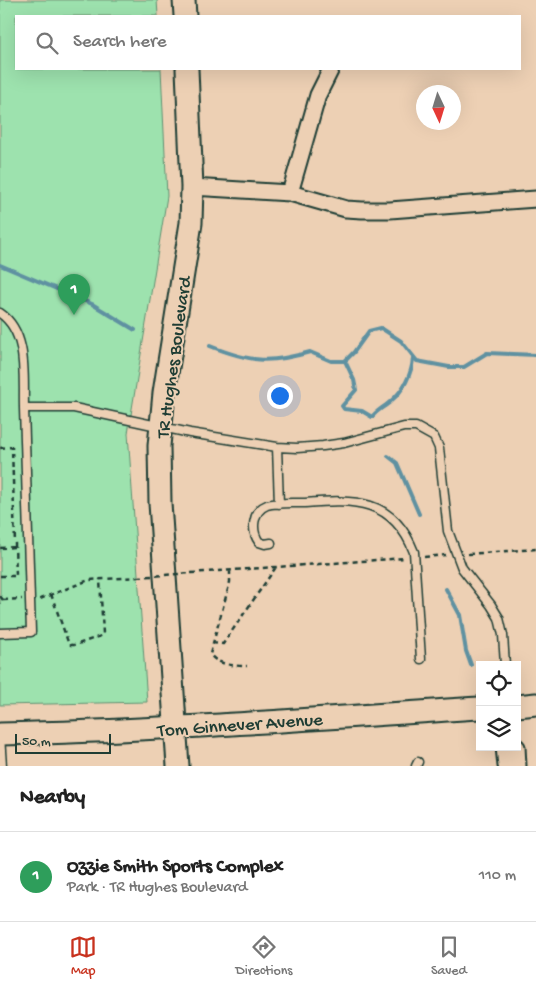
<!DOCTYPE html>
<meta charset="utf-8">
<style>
body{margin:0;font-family:"Gochi Hand",sans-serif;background:#f6f6f6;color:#222}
.controls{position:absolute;right:15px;bottom:15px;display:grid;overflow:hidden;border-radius:0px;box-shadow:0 5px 20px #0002}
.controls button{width:45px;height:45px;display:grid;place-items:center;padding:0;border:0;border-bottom:1px solid #e0e0e0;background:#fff;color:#222;font:25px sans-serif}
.compass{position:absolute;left:416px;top:85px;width:45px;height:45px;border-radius:50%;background:#fff;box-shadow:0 5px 20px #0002;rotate:176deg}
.scale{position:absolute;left:15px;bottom:12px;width:96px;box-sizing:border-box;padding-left:5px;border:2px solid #1f3d34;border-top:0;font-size:14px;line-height:18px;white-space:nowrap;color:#1f3d34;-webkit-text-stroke:4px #edd0b4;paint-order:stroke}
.you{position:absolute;left:279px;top:395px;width:18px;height:18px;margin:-12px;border:4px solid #fff;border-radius:50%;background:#1a73e8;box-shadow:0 0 0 8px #1a73e833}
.badge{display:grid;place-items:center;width:32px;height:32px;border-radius:50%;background:#c8321e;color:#fff;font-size:16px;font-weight:700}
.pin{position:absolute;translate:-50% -41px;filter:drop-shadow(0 1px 2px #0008)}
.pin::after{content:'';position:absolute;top:26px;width:18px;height:15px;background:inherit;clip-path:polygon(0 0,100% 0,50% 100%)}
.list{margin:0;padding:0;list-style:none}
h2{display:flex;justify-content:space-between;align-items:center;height:65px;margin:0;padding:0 20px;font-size:21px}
h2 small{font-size:16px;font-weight:400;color:#767676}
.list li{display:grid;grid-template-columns:32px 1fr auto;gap:15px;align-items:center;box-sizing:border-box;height:90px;padding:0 20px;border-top:1px solid #e0e0e0}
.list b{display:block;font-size:19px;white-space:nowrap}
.list p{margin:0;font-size:16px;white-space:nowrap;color:#767676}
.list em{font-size:16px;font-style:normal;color:#767676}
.icon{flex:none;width:28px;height:28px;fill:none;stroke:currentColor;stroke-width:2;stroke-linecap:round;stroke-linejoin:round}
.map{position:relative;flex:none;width:536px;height:766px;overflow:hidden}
.search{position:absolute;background:#fff;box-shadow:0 5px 20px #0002;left:15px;right:15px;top:15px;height:55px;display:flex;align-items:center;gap:12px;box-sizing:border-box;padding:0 18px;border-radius:0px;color:#767676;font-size:19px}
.sheet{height:155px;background:#fff}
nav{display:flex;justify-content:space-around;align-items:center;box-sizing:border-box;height:70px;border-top:1px solid #e0e0e0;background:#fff;font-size:14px;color:#767676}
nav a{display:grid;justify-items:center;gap:2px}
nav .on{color:#c8321e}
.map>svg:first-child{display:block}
.green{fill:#9de2ae;stroke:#5e9071}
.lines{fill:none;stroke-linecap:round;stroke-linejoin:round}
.stream{stroke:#5f91a1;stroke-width:4}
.lane-casing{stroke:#1f3d34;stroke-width:11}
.street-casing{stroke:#1f3d34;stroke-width:19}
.secondary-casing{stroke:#1f3d34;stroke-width:25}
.path{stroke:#1f3d34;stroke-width:2.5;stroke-dasharray:5 4;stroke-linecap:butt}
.lane{stroke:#edd0b4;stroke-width:8}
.street{stroke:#edd0b4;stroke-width:15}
.secondary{stroke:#edd0b4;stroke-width:21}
.path-bridge{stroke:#1f3d34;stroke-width:2.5;stroke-dasharray:5 4;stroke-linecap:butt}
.labels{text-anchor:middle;stroke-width:4;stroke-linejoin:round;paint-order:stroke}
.street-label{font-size:19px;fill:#1f3d34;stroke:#edd0b4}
</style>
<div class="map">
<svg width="536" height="766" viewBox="0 0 536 766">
<rect width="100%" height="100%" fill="#edd0b4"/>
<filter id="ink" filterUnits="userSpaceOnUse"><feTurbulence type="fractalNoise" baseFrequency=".02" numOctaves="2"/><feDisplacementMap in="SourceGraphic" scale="10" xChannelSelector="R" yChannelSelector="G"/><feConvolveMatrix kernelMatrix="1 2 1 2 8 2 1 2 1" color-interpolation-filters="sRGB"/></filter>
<g filter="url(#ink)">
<!-- green -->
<path class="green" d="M0,0H157L158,16H16V69H161L167,196L128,433L147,702L0,705Z"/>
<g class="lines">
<!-- stream -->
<path class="stream" d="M0,265L92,304L135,330
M210,346C250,362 269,364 310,352L331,361H345L354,352L369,331L381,328L401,341L417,361L449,367H464L487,353L536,355
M345,361L354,380L356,390L342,406L344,409L362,411L372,417C377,410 385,407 391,401C403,391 412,374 413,358
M388,456L397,463L419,514
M446,589L460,615L466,651L471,665"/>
<!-- lane casing -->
<g class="lane-casing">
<path id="lane" d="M0,313C29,333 23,377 24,408
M277,447L279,504
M271,543L265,544L259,542C251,531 252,511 267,505C276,502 295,503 305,503C354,499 393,498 414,552L421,659
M0,633L31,632L24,408H74L190,433L277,447L297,448L323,446L344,443L404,427H416L434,437L439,448L448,531L462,568L491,605L499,618L503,635L505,665
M0,736L2,766
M416,766L418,762"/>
</g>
<!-- street casing -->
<g class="street-casing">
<path id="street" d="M192,187L290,193L346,209L362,210H390L536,199
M290,193L318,95L331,69
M504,747L506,766
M517,747L518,766"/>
</g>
<!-- secondary casing -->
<g class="secondary-casing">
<path id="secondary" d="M184,0L185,16
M517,706L536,704
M0,734C160,731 320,718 480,708
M178,766L160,503L159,446L164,393L191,223L192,187L187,69"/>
</g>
<!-- path -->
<path class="path" d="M0,448L12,447L16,576
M0,548L15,547
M468,554L536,549
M424,557L446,555
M230,570V582L210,654C216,665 236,666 247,666
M191,573L405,558
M0,576H16
M51,594L68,642L71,645H75L101,636L103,634L100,579
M0,596L3,600L0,603
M40,599L89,580L138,577
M3,600L22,599
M212,643L223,644L276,567"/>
<!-- lane -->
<use href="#lane" class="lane"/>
<!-- street -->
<use href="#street" class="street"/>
<!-- secondary -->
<use href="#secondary" class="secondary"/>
<!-- path-bridge -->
<path class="path-bridge" d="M138,577L191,573"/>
</g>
</g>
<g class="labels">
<!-- street labels -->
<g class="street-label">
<text transform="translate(172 357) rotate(-82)" y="7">TR Hughes Boulevard</text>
<text transform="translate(240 723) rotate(-4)" y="7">Tom Ginnever Avenue</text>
</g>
</g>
</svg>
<div class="controls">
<button><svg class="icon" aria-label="locate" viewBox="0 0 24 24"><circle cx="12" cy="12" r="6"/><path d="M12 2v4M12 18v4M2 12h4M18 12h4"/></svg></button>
<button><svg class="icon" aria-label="layers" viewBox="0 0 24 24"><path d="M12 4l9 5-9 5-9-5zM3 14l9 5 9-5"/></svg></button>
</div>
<svg class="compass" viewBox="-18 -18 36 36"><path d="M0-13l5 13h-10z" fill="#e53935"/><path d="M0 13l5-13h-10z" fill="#767676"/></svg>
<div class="scale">50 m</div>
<div class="you"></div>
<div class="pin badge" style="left:74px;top:315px;background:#2e9e5b">1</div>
<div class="search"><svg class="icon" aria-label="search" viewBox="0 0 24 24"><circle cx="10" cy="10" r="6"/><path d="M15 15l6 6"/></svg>Search here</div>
</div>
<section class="sheet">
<h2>Nearby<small></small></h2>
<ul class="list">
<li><span class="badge" style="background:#2e9e5b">1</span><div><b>Ozzie Smith Sports Complex</b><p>Park · TR Hughes Boulevard</p></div><em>110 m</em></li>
</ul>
</section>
<nav>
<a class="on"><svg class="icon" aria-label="map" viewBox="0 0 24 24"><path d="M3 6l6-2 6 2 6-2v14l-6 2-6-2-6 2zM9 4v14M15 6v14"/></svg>Map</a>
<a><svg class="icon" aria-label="directions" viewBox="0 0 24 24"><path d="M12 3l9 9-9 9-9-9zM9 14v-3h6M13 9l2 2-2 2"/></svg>Directions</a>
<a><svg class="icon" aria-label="saved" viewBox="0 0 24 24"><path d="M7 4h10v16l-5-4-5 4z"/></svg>Saved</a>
</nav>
